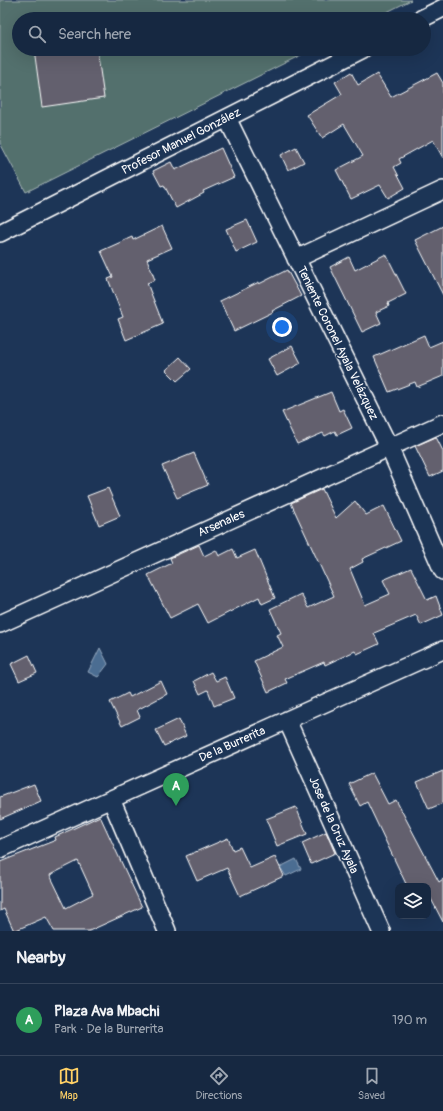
<!DOCTYPE html>
<meta charset="utf-8">
<style>
body{margin:0;font-family:Pangolin,sans-serif;background:#23344c;color:#f1f3f6}
.controls{position:absolute;right:12px;bottom:12px;display:grid;overflow:hidden;border-radius:8px;box-shadow:0 4px 16px #0002}
.controls button{width:36px;height:36px;display:grid;place-items:center;padding:0;border:0;border-bottom:1px solid #35445a;background:#162841;color:#f1f3f6;font:20px sans-serif}
.you{position:absolute;left:282px;top:327px;width:14px;height:14px;margin:-10px;border:3px solid #fff;border-radius:50%;background:#1a73e8;box-shadow:0 0 0 6px #1a73e833}
.badge{display:grid;place-items:center;width:26px;height:26px;border-radius:50%;background:#ffd166;color:#fff;font-size:13px;font-weight:700}
.pin{position:absolute;translate:-50% -33px;filter:drop-shadow(0 1px 2px #0008)}
.pin::after{content:'';position:absolute;top:21px;width:14px;height:12px;background:inherit;clip-path:polygon(0 0,100% 0,50% 100%)}
.list{margin:0;padding:0;list-style:none}
h2{display:flex;justify-content:space-between;align-items:center;height:52px;margin:0;padding:0 16px;font-size:17px}
h2 small{font-size:13px;font-weight:400;color:#9ea6b1}
.list li{display:grid;grid-template-columns:26px 1fr auto;gap:12px;align-items:center;box-sizing:border-box;height:72px;padding:0 16px;border-top:1px solid #35445a}
.list b{display:block;font-size:15px;white-space:nowrap}
.list p{margin:0;font-size:13px;white-space:nowrap;color:#9ea6b1}
.list em{font-size:13px;font-style:normal;color:#9ea6b1}
.icon{flex:none;width:22px;height:22px;fill:none;stroke:currentColor;stroke-width:2;stroke-linecap:round;stroke-linejoin:round}
.map{position:relative;flex:none;width:443px;height:931px;overflow:hidden}
.search{position:absolute;background:#162841;box-shadow:0 4px 16px #0002;left:12px;right:12px;top:12px;height:44px;display:flex;align-items:center;gap:10px;box-sizing:border-box;padding:0 14px;border-radius:22px;color:#9ea6b1;font-size:15px}
.sheet{height:124px;background:#162841}
nav{display:flex;justify-content:space-around;align-items:center;box-sizing:border-box;height:56px;border-top:1px solid #35445a;background:#162841;font-size:11px;color:#9ea6b1}
nav a{display:grid;justify-items:center;gap:2px}
nav .on{color:#ffd166}
.map>svg:first-child{display:block}
.green{fill:#526f6d;stroke:#a8b7b6}
.water{fill:#4b6d92;stroke:#93a7be}
.building{fill:#64616e;stroke:#fff;fill-rule:evenodd}
.lines{fill:none;stroke-linecap:round;stroke-linejoin:round}
.street-casing{stroke:#fff;stroke-width:20}
.street{stroke:#1d3557;stroke-width:17}
.labels{text-anchor:middle;stroke-width:3;stroke-linejoin:round;paint-order:stroke}
.street-label{font-size:12px;fill:#fff;stroke:#1d3557}
</style>
<div class="map">
<svg width="443" height="931" viewBox="0 0 443 931">
<rect width="100%" height="100%" fill="#1d3557"/>
<filter id="ink" filterUnits="userSpaceOnUse"><feTurbulence type="fractalNoise" baseFrequency=".025" numOctaves="2"/><feDisplacementMap in="SourceGraphic" scale="8" xChannelSelector="R" yChannelSelector="G"/><feConvolveMatrix kernelMatrix="1 2 1 2 8 2 1 2 1" color-interpolation-filters="sRGB"/></filter>
<g filter="url(#ink)">
<!-- green -->
<path class="green" d="M0,0H411L373,19H19V49H313L26,192L0,143Z"/>
<!-- water -->
<path class="water" d="M100,648L108,664L98,677L88,672Z
M296,859L301,869L286,876L280,867Z"/>
<!-- building -->
<path class="building" d="M34,49H97L104,98L42,107Z
M351,72L358,85L377,74L391,97L437,73L443,83V158L433,140L399,159L401,163L394,167L405,188L388,198L380,185L351,199L336,170L363,156L344,124L322,138L307,115L342,94L335,82Z
M296,147L304,162L288,170L281,155Z
M221,148L234,177L203,191L204,193L176,208L164,185L161,186L153,171L171,162L175,170Z
M247,220L257,242L236,252L226,229Z
M162,226L172,248L147,259L155,280L147,283L163,324L126,340L118,319L123,317L108,279L113,277L101,251L132,237L133,240Z
M443,226V295L415,240Z
M386,254L406,294L388,303L389,306L376,312L381,323L362,332L330,267L349,257L355,270Z
M287,270L301,296L272,311L273,312L234,331L220,301L259,282V284Z
M424,335L429,347L443,341V376L417,387L415,382L389,392L374,357Z
M292,346L301,363L277,376L268,359Z
M180,357L191,369L177,381L166,370Z
M331,392L339,411L343,409L352,428L337,435L335,431L325,436L323,433L297,444L282,412Z
M436,437L443,451V471L430,477L415,446Z
M194,453L208,485L177,498L162,466Z
M108,488L120,516L99,525L87,496Z
M322,489L336,518L355,501L366,515L384,506L401,541L362,559L363,562L350,569L365,605L390,594L383,580L411,568L427,600L436,596L443,615L421,625L416,615L374,633L379,644L357,654L355,651L325,665L324,662L285,679L287,683L268,692L254,661L283,647L277,635L281,633L270,609L301,594L308,608L334,596L291,503Z
M199,545L204,556L216,550L219,556L233,549L237,558L255,550L275,598L262,604L259,597L208,623L198,604L170,618L148,575L172,563L170,558Z
M29,655L37,673L19,681L11,664Z
M211,672L216,681L225,677L234,698L214,706L208,690L200,694L194,681Z
M161,681L167,694L137,710L140,717L122,726L110,702L128,693L130,697Z
M179,719L186,736L164,746L156,730Z
M443,771V803L429,809L417,782Z
M372,773L388,804L396,800L439,882L443,879V922L428,893V886H407L367,802L360,806L349,784Z
M34,784L41,801L0,819V797Z
M296,807L307,834L277,846L266,819Z
M100,816L142,907L89,931H54L46,917L14,931L4,909L0,911V862L56,840L55,837ZM78,861L93,894L66,908L50,875Z
M326,832L335,853L311,864L302,843Z
M228,838L233,850L240,847L250,868L275,857L284,876L240,896L227,868L197,881L186,856Z"/>
<g class="lines">
<!-- street casing -->
<g class="street-casing">
<path id="street" d="M421,19L443,8
M227,118L389,447L443,571
M0,233L363,49
M296,259L443,190
M0,624L443,423
M287,720L381,931
M111,799L167,931
M0,849L443,650"/>
</g>
<!-- street -->
<use href="#street" class="street"/>
</g>
</g>
<g class="labels">
<!-- street labels -->
<g class="street-label">
<text transform="translate(181 141) rotate(-27)" y="4">Profesor Manuel González</text>
<text transform="translate(338 343) rotate(64)" y="4">Teniente Coronel Ayala Velázquez</text>
<text transform="translate(221 523) rotate(-24)" y="4">Arsenales</text>
<text transform="translate(232 744) rotate(-24)" y="4">De la Burrerita</text>
<text transform="translate(334 825) rotate(66)" y="4">Jose de la Cruz Ayala</text>
</g>
</g>
</svg>
<div class="controls">
<button><svg class="icon" aria-label="layers" viewBox="0 0 24 24"><path d="M12 4l9 5-9 5-9-5zM3 14l9 5 9-5"/></svg></button>
</div>
<div class="you"></div>
<div class="pin badge" style="left:176px;top:806px;background:#2e9e5b">A</div>
<div class="search"><svg class="icon" aria-label="search" viewBox="0 0 24 24"><circle cx="10" cy="10" r="6"/><path d="M15 15l6 6"/></svg>Search here</div>
</div>
<section class="sheet">
<h2>Nearby<small></small></h2>
<ul class="list">
<li><span class="badge" style="background:#2e9e5b">A</span><div><b>Plaza Ava Mbachi</b><p>Park · De la Burrerita</p></div><em>190 m</em></li>
</ul>
</section>
<nav>
<a class="on"><svg class="icon" aria-label="map" viewBox="0 0 24 24"><path d="M3 6l6-2 6 2 6-2v14l-6 2-6-2-6 2zM9 4v14M15 6v14"/></svg>Map</a>
<a><svg class="icon" aria-label="directions" viewBox="0 0 24 24"><path d="M12 3l9 9-9 9-9-9zM9 14v-3h6M13 9l2 2-2 2"/></svg>Directions</a>
<a><svg class="icon" aria-label="saved" viewBox="0 0 24 24"><path d="M7 4h10v16l-5-4-5 4z"/></svg>Saved</a>
</nav>
